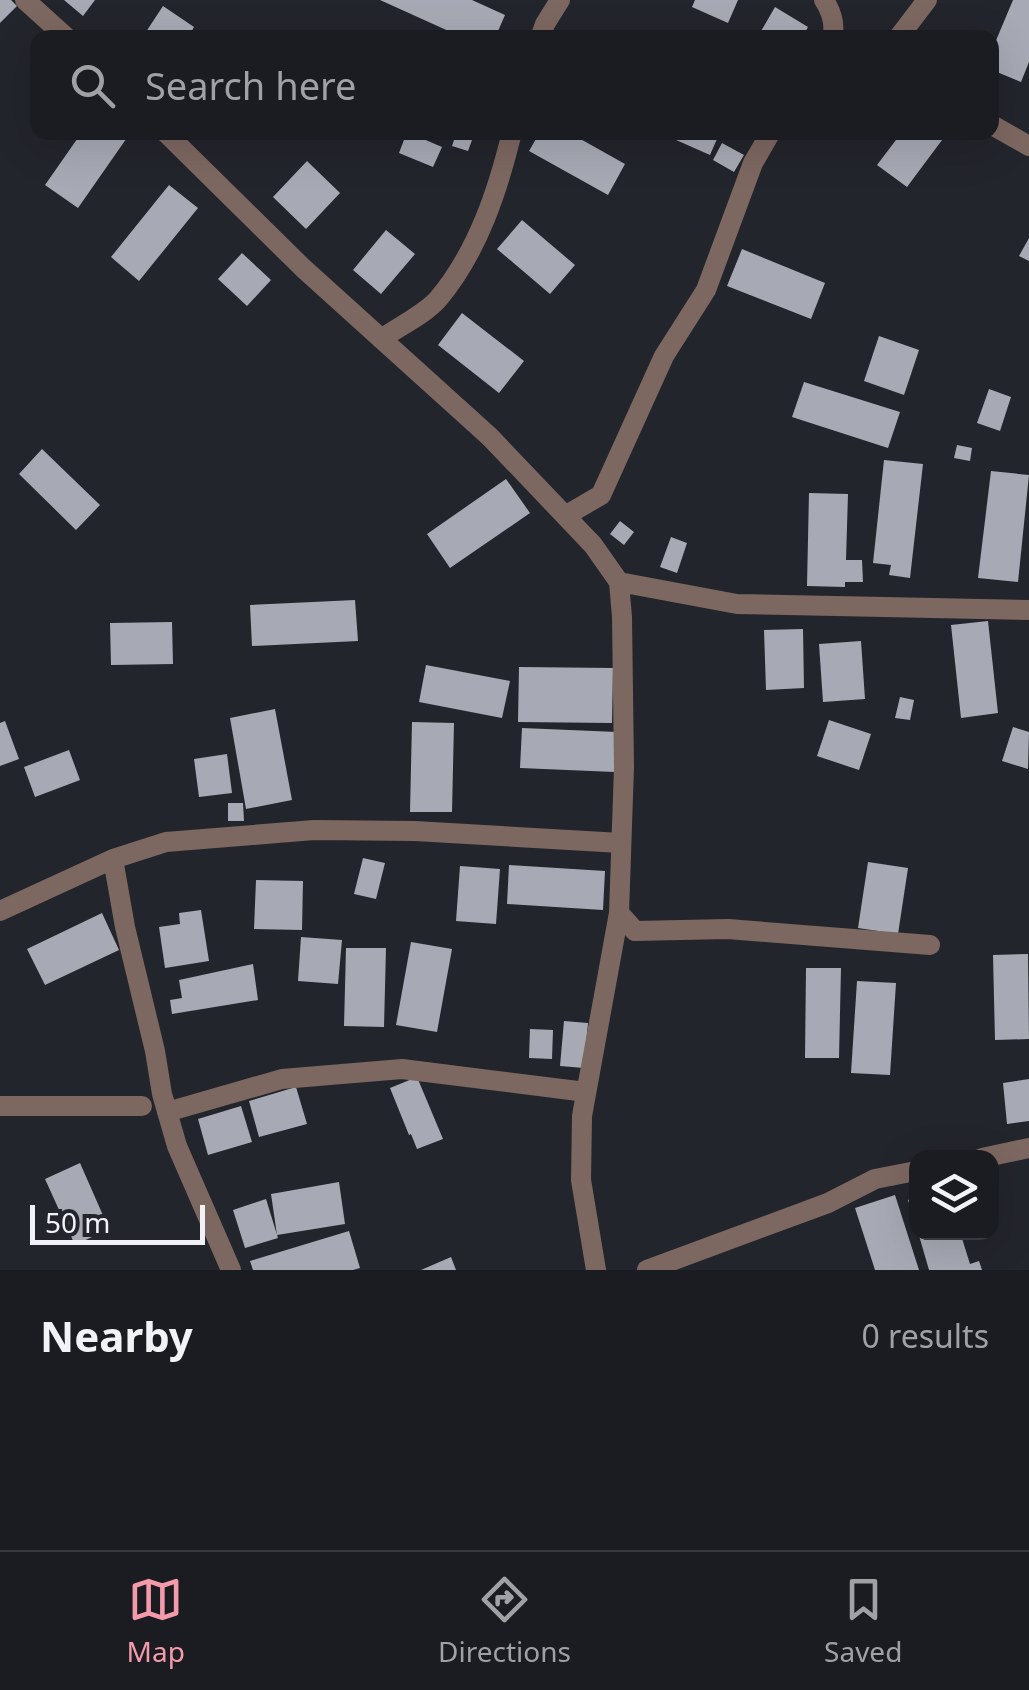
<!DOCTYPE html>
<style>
body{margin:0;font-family:"Noto Sans",sans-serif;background:#27292e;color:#f1f3f6}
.controls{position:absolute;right:30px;bottom:30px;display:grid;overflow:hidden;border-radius:20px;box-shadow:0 10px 40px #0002}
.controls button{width:90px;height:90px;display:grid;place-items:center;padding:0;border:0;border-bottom:2px solid #383a3f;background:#1a1c21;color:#f1f3f6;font:50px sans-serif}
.scale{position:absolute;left:30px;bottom:25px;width:175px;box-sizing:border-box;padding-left:10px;border:5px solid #f1f2f8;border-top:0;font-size:28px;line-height:35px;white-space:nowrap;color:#f1f2f8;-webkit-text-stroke:8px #23252c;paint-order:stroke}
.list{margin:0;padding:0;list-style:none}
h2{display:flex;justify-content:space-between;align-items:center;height:130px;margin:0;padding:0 40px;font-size:42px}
h2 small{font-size:32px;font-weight:400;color:#9fa1a5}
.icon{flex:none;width:55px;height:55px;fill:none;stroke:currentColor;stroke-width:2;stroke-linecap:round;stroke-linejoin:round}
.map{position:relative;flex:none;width:1029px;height:1270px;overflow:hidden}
.search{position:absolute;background:#1a1c21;box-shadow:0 10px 40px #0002;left:30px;right:30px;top:30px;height:110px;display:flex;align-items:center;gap:25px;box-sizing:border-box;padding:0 35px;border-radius:20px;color:#9fa1a5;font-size:38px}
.sheet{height:280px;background:#1a1c21}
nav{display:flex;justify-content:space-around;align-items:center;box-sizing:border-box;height:140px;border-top:2px solid #383a3f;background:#1a1c21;font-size:28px;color:#9fa1a5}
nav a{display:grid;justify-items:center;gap:5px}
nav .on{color:#f39aab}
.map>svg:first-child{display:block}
.building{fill:#a7aab4}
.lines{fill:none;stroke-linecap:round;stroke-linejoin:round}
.street{stroke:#7d6761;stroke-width:20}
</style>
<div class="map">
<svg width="1029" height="1270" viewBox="0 0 1029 1270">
<rect width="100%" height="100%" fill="#23252c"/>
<!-- building -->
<path class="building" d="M0,0H11L17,6L0,23Z
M64,0H95L83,16Z
M380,0H472L505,15L495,38H464Z
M695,0H738L728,23L692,7Z
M1013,0H1029V62L1021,82L992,70V50Z
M163,6L194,27L188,38H142Z
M775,7L808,27L802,38H757Z
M82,132H131L78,208L45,185Z
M407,132L442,147L433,167L399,153Z
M540,132H568L625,164L608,195L529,151Z
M658,132H720L710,155Z
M902,132H948L907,187L877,165Z
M456,134L472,140L468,151L452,146Z
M722,143L744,155L734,172L713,160Z
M307,161L340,193L306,229L273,197Z
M169,185L198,208L139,281L111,257Z
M522,220L575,265L550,294L497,249Z
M386,230L415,254L381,294L353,270Z
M1029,238V261L1019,256Z
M742,249L825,283L811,319L727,286Z
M242,253L271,280L247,306L218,279Z
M462,313L524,361L499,393L438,345Z
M879,336L919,350L904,395L864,381Z
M804,382L900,412L888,448L792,417Z
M989,389L1011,397L1000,431L977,423Z
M957,445L972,448L970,461L954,458Z
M42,449L100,505L76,530L19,474Z
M884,460L923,464L910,578L889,575L891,565L873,563Z
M991,471L1029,475L1018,582L978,578Z
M506,479L530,513L450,568L427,534Z
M809,493L848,494L846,560H862L863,582H845V587L807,586Z
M620,521L634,532L624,545L610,534Z
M671,537L687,543L677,573L660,567Z
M355,600L358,641L252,646L250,605Z
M988,621L998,713L961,718L951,625Z
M172,622L173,664L111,665L110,623Z
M803,629L804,688L766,690L764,630Z
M861,641L865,699L823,702L819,644Z
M426,665L510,681L502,718L419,702Z
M519,667L613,668L612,723L518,722Z
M900,697L914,700L910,720L895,718Z
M275,709L292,800L246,809L230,718Z
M829,720L871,734L859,770L817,756Z
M5,721L19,759L0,766V723Z
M412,722L454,723L452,812H410Z
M1013,727L1029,732L1028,769L1002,761Z
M522,728L617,732L615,772L520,768Z
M69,750L80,780L35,797L24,767Z
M227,754L232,793L199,797L194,759Z
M228,803H243L244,821H228Z
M363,858L385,863L376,899L354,894Z
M868,862L908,868L898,934L858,928Z
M509,865L605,871L603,910L507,904Z
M460,866L500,869L496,924L456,921Z
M256,880L303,881L302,930L254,929Z
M201,910L209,961L165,968L159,927L180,924L179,913Z
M102,913L119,950L45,985L27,949Z
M301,937L342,940L338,984L298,981Z
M411,942L452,949L437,1032L396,1025Z
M346,948H386L384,1027L344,1026Z
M1028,954L1029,1039L995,1040L993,955Z
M253,964L258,1000L172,1014L170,1000L182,998L179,980Z
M806,968H841L839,1058H805Z
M857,981L896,983L890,1075L851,1073Z
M564,1021L588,1023L584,1068L560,1066Z
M530,1029L553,1030L552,1059L529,1058Z
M417,1077L443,1139L417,1149L411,1134L409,1135L390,1088Z
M1029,1079V1121L1007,1124L1003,1083Z
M296,1087L307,1124L259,1137L249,1101Z
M241,1106L252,1142L208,1155L198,1119Z
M80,1163L109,1229L75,1245L45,1179Z
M339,1182L345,1224L277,1235L271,1194Z
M895,1195L919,1270H875L855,1208Z
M916,1197V1225L908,1200Z
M266,1199L278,1238L245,1248L233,1210Z
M349,1231L360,1268L353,1270H253L250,1261Z
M918,1232H960L970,1264L979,1261L982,1270H929Z
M451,1257L456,1270H421Z"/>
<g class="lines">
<!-- street -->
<path class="street" d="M25,0L67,38
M824,0C831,11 836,24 832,38
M540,38L545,24L560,0
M898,38L927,0
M992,125L1029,146
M165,132L303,268L490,437L593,545L619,582L622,617L624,767L619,913L582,1116L581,1180L596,1270
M381,339C398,327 427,313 439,298C478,251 498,190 512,132
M565,516L601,495L664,356L706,290L753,163L771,132
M619,582L737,604L1029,610
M113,859L125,927L155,1051L162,1094L177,1146L231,1270
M0,911L113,859L166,842L314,830L415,831L621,843
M619,913L635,931L728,929L930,945
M0,1106H142
M167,1112L282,1079L402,1069L586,1092
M982,1158L1029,1148
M647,1270L828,1203L875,1179L916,1171"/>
</g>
</svg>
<div class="controls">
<button><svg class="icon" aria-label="layers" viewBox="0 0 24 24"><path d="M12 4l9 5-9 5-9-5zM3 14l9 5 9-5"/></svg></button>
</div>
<div class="scale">50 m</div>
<div class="search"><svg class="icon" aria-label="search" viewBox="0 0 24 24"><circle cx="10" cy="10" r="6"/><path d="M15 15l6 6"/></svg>Search here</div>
</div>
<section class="sheet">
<h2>Nearby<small>0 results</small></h2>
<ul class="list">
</ul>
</section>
<nav>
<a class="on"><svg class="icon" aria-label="map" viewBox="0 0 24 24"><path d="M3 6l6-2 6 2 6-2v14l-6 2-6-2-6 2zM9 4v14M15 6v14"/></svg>Map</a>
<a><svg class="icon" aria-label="directions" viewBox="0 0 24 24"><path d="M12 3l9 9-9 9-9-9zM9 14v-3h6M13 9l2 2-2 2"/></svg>Directions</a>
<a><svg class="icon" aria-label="saved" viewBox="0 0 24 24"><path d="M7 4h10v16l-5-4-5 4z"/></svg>Saved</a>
</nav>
